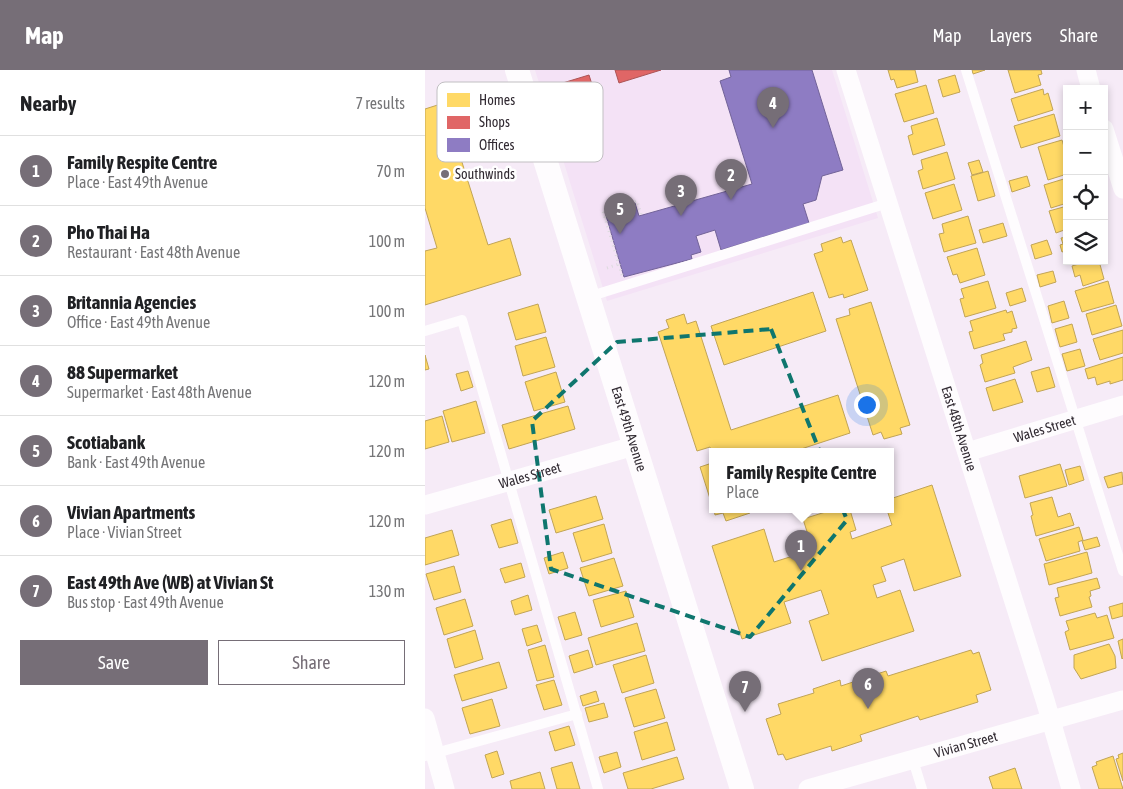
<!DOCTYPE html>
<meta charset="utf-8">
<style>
body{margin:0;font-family:"Asap Condensed",sans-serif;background:#f6f6f6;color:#202124}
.controls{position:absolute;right:15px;top:15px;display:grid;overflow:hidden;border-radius:0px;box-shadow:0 2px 8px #0003}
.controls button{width:45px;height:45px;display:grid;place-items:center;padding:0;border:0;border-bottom:1px solid #e0e0e0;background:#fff;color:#202124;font:25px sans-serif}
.you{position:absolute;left:441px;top:334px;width:18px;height:18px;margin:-12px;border:4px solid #fff;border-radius:50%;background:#1a73e8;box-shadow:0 0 0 8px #1a73e833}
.badge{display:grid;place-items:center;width:32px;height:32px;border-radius:50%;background:#766e77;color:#fff;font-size:16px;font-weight:700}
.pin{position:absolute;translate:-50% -41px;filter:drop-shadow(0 1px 2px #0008)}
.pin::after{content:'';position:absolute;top:26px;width:18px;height:15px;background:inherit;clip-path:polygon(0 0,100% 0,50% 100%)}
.popup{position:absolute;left:284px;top:378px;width:185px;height:65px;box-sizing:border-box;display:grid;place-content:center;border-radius:0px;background:#fff;filter:drop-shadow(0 1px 4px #0005);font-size:16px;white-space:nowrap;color:#757577}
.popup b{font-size:19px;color:#202124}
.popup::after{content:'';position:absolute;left:50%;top:100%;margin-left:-10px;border:10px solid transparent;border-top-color:#fff}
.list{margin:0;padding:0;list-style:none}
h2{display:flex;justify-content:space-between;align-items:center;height:65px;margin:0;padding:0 20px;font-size:21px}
h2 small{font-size:16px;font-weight:400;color:#757577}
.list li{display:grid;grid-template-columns:32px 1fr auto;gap:15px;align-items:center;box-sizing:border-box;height:70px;padding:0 20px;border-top:1px solid #e0e0e0}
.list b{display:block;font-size:19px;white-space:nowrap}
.list p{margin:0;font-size:16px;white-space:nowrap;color:#757577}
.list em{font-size:16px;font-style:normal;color:#757577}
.actions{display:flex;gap:10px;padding:15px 20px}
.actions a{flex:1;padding:11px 0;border:1px solid #766e77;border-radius:0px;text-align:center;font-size:18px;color:#766e77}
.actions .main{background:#766e77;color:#fff}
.icon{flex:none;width:28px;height:28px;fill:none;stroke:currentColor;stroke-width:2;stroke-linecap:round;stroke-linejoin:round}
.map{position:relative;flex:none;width:698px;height:719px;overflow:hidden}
header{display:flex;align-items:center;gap:30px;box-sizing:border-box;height:70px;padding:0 25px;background:#766e77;color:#fff}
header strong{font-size:24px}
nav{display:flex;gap:28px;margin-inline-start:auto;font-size:18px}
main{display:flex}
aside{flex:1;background:#fff}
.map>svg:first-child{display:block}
.built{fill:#f4e2f6}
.homes{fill:#ffd966;stroke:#c1a456}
.shops{fill:#e06666;stroke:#ac5456}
.offices{fill:#8e7cc3;stroke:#726398}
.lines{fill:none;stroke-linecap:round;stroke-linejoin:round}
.path{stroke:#dddade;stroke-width:3;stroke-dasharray:1 4;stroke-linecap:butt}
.service{stroke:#fefcfe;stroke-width:10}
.minor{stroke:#fefcfe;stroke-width:19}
.tertiary{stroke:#fefcfe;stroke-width:24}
.marked{fill:none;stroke:#0f766e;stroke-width:4;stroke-dasharray:10 6;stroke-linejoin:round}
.poi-dot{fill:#766e77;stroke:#fff;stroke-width:2}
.labels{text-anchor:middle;stroke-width:5;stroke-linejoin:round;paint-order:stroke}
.poi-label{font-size:14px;fill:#312a32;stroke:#fff;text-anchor:start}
.street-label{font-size:14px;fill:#312a32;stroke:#fff}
.key{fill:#fff;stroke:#c1bfc2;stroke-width:1}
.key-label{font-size:14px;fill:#312a32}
</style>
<header>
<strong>Map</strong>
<nav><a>Map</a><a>Layers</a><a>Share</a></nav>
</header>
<main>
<aside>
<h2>Nearby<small>7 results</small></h2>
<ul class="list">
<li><span class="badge">1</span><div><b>Family Respite Centre</b><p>Place · East 49th Avenue</p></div><em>70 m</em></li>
<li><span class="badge">2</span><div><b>Pho Thai Ha</b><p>Restaurant · East 48th Avenue</p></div><em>100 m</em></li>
<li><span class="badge">3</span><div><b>Britannia Agencies</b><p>Office · East 49th Avenue</p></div><em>100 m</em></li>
<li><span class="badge">4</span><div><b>88 Supermarket</b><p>Supermarket · East 48th Avenue</p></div><em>120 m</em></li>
<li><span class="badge">5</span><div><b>Scotiabank</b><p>Bank · East 49th Avenue</p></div><em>120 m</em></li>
<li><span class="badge">6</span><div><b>Vivian Apartments</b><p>Place · Vivian Street</p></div><em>120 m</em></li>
<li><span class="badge">7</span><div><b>East 49th Ave (WB) at Vivian St</b><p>Bus stop · East 49th Avenue</p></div><em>130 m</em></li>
</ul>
<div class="actions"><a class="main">Save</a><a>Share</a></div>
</aside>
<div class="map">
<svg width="698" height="719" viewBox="0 0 698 719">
<rect width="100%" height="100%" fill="#f6ebf7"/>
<!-- built -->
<path class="built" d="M110,0H407L453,148L182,231Z"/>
<!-- homes -->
<path class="homes" d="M463,0H490L493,12L472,18L469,9L466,10Z
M547,0H560L548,4Z
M583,0H616L617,4L613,5L616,15L590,23Z
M530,5L535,22L518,27L513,10Z
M501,15L509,43L479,52L470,24Z
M618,19L619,25L623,23L628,40L593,51L586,29Z
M41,26L53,63L30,70L63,175L85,168L96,205L0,235V181L12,178L0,138V39Z
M629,44L635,66L596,78L589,56Z
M512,48L520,75L488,85L483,66L488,64L486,56Z
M637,70L642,87L639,88L642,104L623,110L613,77Z
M522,82L530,109L498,119L493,101L498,99L496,90Z
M554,90L558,102L547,105L543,93Z
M563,101L570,126L553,131L546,106Z
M602,106L605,116L587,122L584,111Z
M642,108V133L626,138L619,115Z
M529,114L537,140L508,149L500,123Z
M642,136V159L631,163L624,141Z
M543,146L551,173L519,182L514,164L519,163L517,154Z
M578,153L582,166L558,173L554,160Z
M416,167L418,173L426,170L443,220L419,228L418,224L404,228L389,184L398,181L396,174Z
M642,167V187L640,181L637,182L635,175L638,174L636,168Z
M622,170L627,184L610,189L606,175Z
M552,178L560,205L535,213L532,204L528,205L522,187Z
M664,191H674L679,209L658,216L655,205L650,207L647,196Z
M628,201L631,212L615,217L612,205Z
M563,211L571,238L540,247L535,229L539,228L536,219Z
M683,211L689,233L657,242L650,221Z
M597,218L601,231L585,236L581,223Z
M388,222L401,261L299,295L286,256Z
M639,231L644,248L627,253L623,236Z
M446,232L485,355L475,358L477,364L459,369L456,362L448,365L411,249L425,245L424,239Z
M113,234L121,262L91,270L83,243Z
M691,235L697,256L667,265L661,244Z
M581,240L582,243L587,241L592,258L587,259V262L578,264L580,270L549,279L544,262L548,261L545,251Z
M259,244L262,254L271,251L306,360L413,325L425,363L367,382H287V384L285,377L272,381L233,262L244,258L241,250Z
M647,254L652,272L635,277L630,259Z
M698,260V283L675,290L668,269Z
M121,267L130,297L98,306L90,276Z
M601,271L607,290L588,297L590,303L560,312L555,295L558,293L556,285Z
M655,279L660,296L642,301L637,284Z
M0,285L4,299L0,300Z
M698,287V310L685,314V311L672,315L670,307L663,309L660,299Z
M624,297L630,317L612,322L606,302Z
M43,301L48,317L36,321L31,304Z
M131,302L140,332L109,341L100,312Z
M590,309L598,332L568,341L561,318Z
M51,331L60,363L27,372L18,341Z
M143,336L150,359L84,379L77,355Z
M17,346L24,372L0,379V351Z
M287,393V435L275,397Z
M635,394L642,416L600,428L594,406Z
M655,396L659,410L644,415L640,400Z
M697,402L698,414L683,418L679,407Z
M507,415L536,506L489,521L479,489L456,497L461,511L448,515L452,528L475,520L489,561L397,591L384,551L404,544L396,520L359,532L366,553L317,569L287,476L339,459L349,492L371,485L367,473L384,468L378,449L407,440H425L431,460L425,462L427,469L467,455L462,440H465V429Z
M171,426L178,449L131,463L124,440Z
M627,427L633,447L645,443L649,455L611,466L606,446L608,445L605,433Z
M289,440H324L325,443L301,451L298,443L290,445Z
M86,449L93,473L74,478L66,455Z
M179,454L187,483L157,492L148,463Z
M654,457L658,470L653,472L655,481L621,491L614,469Z
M27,460L34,485L0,495V468Z
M672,467L675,476L660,480L657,471Z
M138,482L143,498L124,504L119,488Z
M662,482L667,503L624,515L619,494Z
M189,488L198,516L164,526L155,498Z
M96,493L100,507L80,513L75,499Z
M29,496L36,522L9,530L1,504Z
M672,508L675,518L665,521L666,526L664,527L667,537L635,546L630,528L634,527L632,518Z
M201,521L209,547L176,557L168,530Z
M103,525L107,540L90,545L86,531Z
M40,529L48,556L19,565L11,538Z
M698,533V546L687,549L684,537Z
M150,542L157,565L140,570L133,547Z
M670,543L672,548L682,545L689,568L645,580L640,562L644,560L641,551Z
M212,553L220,581L171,595L163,568Z
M112,555L117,571L102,576L97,559Z
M50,560L58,589L30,598L22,569Z
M698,569V588L697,589L693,571Z
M684,574L690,586L691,598L656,609L649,598V585Z
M120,575L129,607L112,611L103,580Z
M163,580L168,597L149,603L144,586Z
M546,580L548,584L554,582L566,620L551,625L553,632L495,650L493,646L435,665L437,671L407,681L406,676L361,690L358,684L353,685L341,649L356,644L353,634L389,623L388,619L415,610L416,616L461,601L463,606Z
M221,585L229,613L197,623L188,595Z
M74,592L82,618L37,631L29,605Z
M129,610L137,635L119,640L111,615Z
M231,619L240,648L209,657L200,628Z
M171,621L174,631L158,636L155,626Z
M67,629L75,656L45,664L37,638Z
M179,633L183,647L164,652L160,638Z
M242,652L250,680L217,690L209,662Z
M144,656L150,675L130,681L124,662Z
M72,681L79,704L67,708L60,685Z
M192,682L196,697L179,703L174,687Z
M698,683V711L691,689L694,688L693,685Z
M688,686L698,719H674L667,697L672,695L671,692Z
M252,687L259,709L226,719H203L198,703Z
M147,692L155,719H132L126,698Z
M590,698L597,719H568L564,707Z
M115,702L120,719H87L85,711Z"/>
<!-- shops -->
<path class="shops" d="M190,0H236L194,13Z
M164,5L169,21L136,32L131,15Z"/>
<!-- offices -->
<path class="offices" d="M304,0H387L418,100L397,106L391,130L378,134L384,153L296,180L290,160L271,166L276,182L266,185L267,189L199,207L180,142L210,133L214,146L327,114L295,11L306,7Z"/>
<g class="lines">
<!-- path -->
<path class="path" d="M182,198L194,194
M197,205L178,141L212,131L216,144"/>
<!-- service -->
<path class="service" d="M541,0L698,501
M163,227L463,133
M0,261L37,250L173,719
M0,686L152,644
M488,690L497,719"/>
<!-- minor -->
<g class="minor">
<path id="s1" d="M421,0L620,630L646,719"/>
<path d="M661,0L666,19"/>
<path d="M679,59L698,119"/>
<path id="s2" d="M542,382L698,335"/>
<path id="s3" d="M0,435L209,376"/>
<path d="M0,648L20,719"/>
<path id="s4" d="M383,719L698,630"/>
</g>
<!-- tertiary -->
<path class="tertiary" id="s5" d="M92,0L317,719"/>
</g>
<!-- marked area -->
<path class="marked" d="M346,259L422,450L325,567L126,499L107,351L192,272Z"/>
<!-- markers -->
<circle class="poi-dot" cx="20" cy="104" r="5"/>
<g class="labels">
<!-- poi labels -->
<g class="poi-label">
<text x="30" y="109">Southwinds</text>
</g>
<!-- street labels -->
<g class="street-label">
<text dy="5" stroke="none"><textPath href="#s1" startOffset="376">East 48th Avenue</textPath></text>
<text dy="5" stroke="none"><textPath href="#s2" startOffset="81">Wales Street</textPath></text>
<text dy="5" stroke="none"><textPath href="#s5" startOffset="376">East 49th Avenue</textPath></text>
<text dy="5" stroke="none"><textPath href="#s3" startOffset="109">Wales Street</textPath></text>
<text dy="5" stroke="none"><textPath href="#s4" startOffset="164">Vivian Street</textPath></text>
</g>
</g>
<!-- legend -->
<rect x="12" y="12" width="166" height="80" rx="8" class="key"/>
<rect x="22" y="23" width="23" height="14" fill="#ffd966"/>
<rect x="22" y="46" width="23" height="13" fill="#e06666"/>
<rect x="22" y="68" width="23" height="14" fill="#8e7cc3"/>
<g class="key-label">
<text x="54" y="35">Homes</text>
<text x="54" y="57">Shops</text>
<text x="54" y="80">Offices</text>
</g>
</svg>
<div class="controls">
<button>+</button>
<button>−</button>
<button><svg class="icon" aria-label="locate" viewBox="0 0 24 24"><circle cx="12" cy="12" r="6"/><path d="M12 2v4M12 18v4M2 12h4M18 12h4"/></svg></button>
<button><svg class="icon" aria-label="layers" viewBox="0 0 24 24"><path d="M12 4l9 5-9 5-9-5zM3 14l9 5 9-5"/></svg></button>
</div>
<div class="you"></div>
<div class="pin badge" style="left:376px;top:501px">1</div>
<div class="popup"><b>Family Respite Centre</b>Place</div>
<div class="pin badge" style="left:306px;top:130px">2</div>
<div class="pin badge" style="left:256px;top:146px">3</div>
<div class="pin badge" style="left:348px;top:58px">4</div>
<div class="pin badge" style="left:195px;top:164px">5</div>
<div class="pin badge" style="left:443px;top:639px">6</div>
<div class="pin badge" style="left:320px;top:642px">7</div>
</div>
</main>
